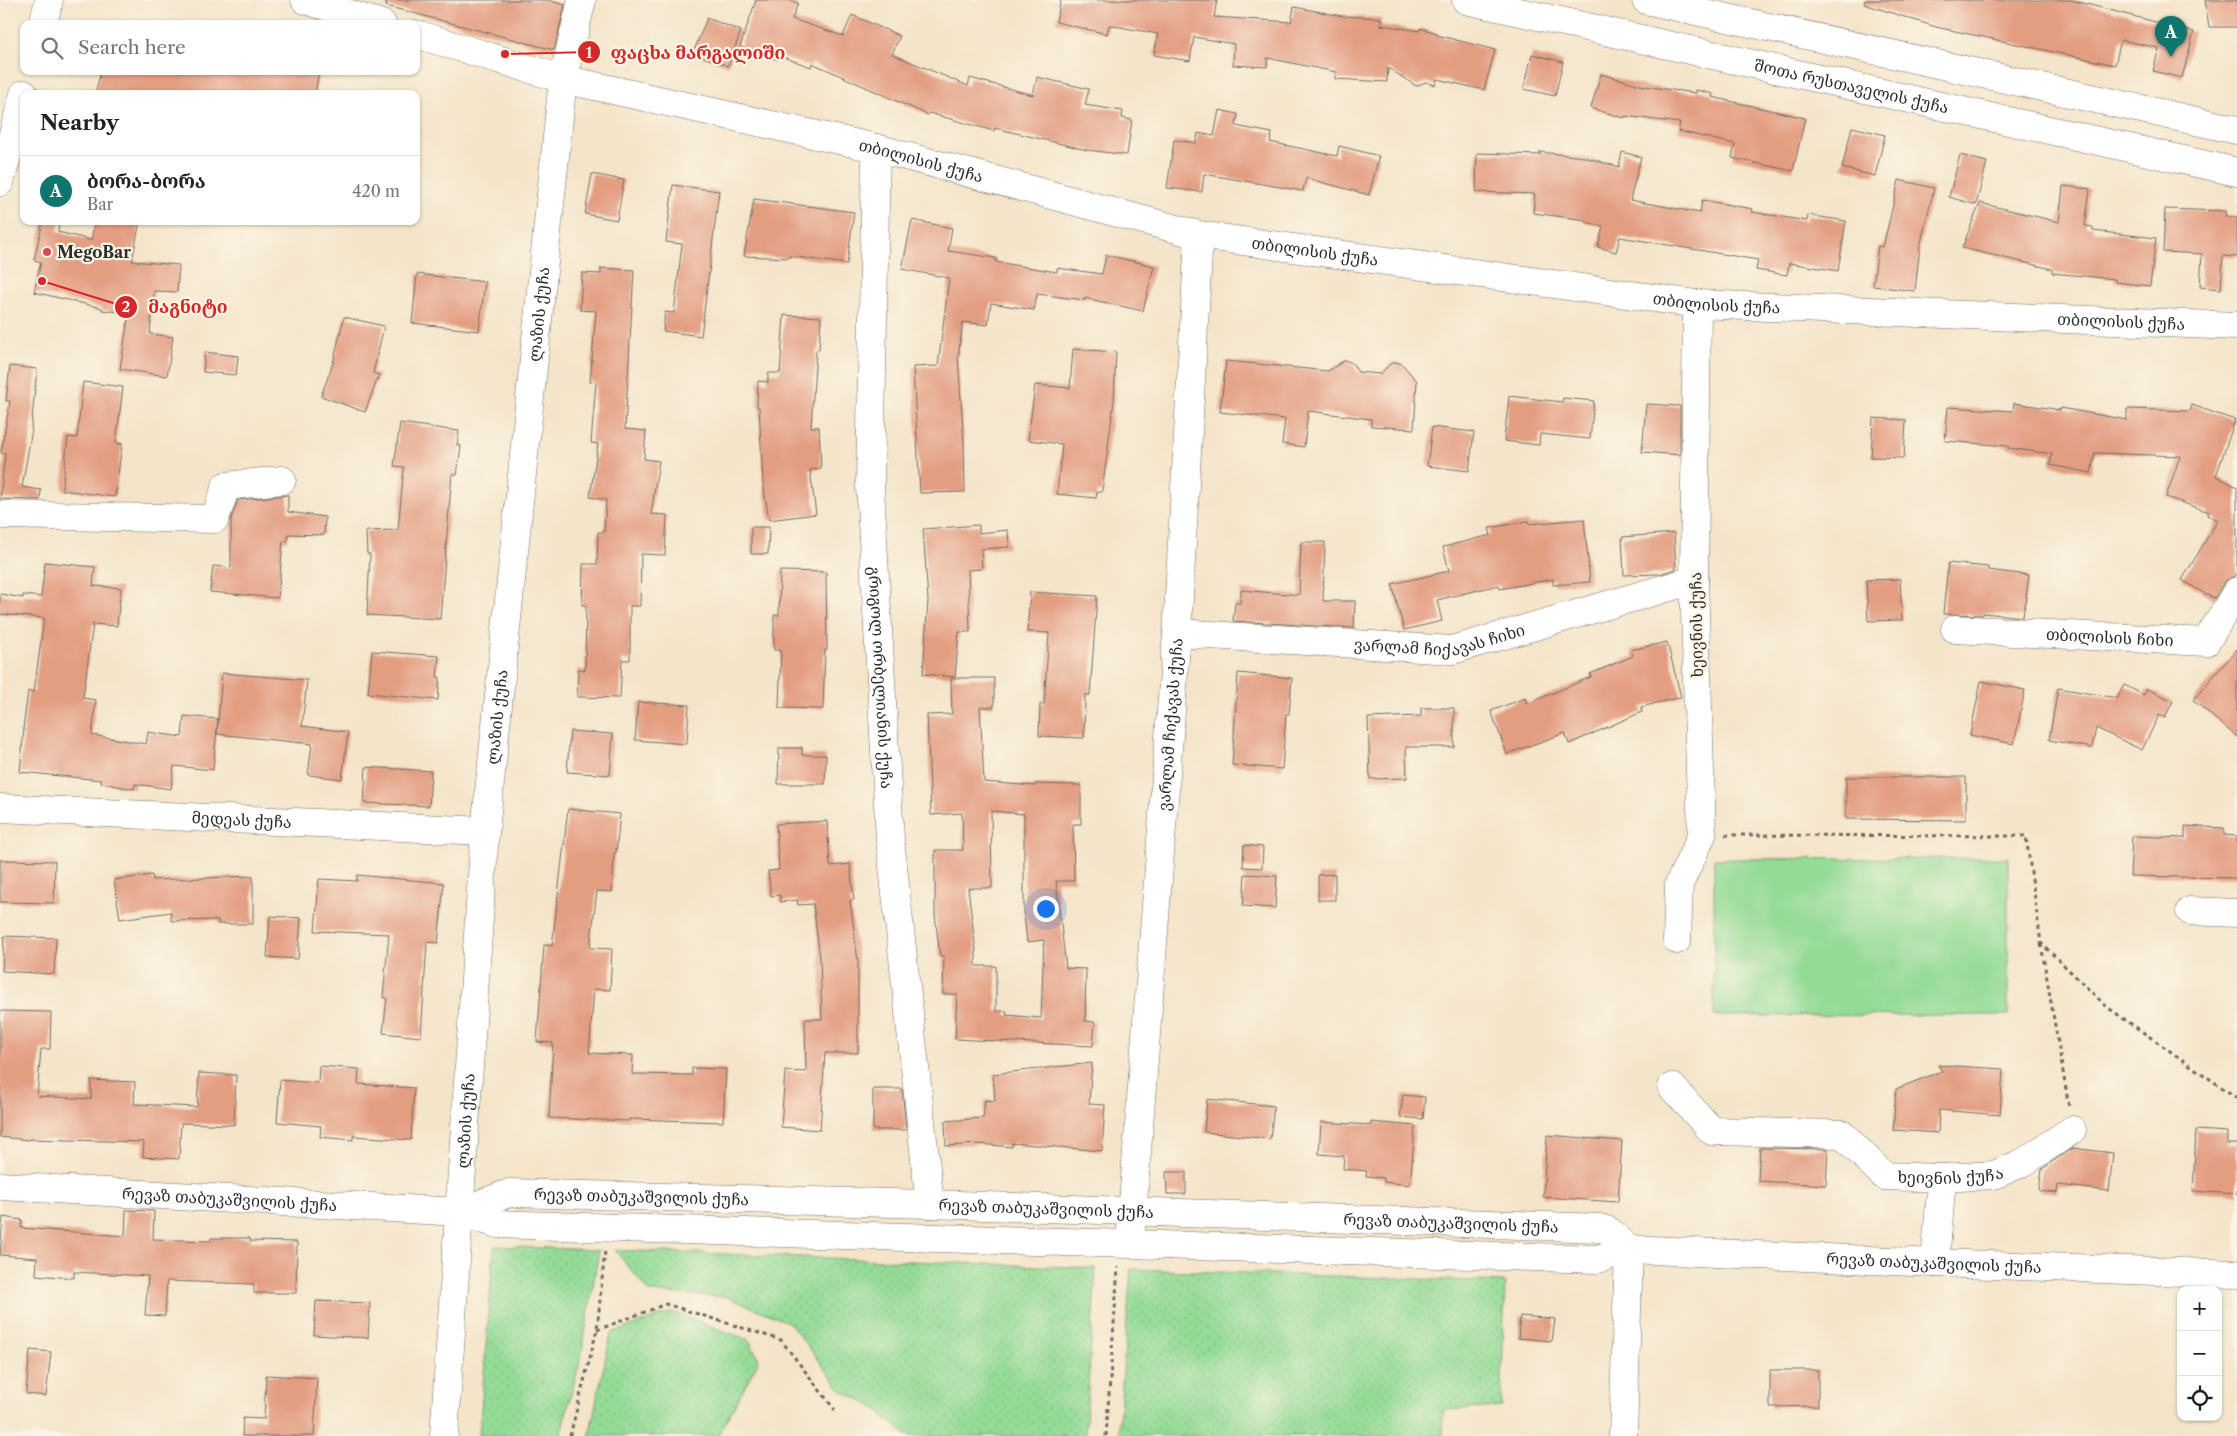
<!DOCTYPE html>
<meta charset="utf-8">
<style>
body{margin:0;font-family:"Libre Caslon Text","Noto Serif Georgian",serif;background:#f2f2f2;color:#202124}
.controls{position:absolute;right:15px;bottom:15px;display:grid;overflow:hidden;border-radius:10px;box-shadow:0 1px 4px #0004}
.controls button{width:45px;height:45px;display:grid;place-items:center;padding:0;border:0;border-bottom:1px solid #e0e0e0;background:#fff;color:#202124;font:25px sans-serif}
.you{position:absolute;left:1045px;top:908px;width:18px;height:18px;margin:-12px;border:4px solid #fff;border-radius:50%;background:#1a73e8;box-shadow:0 0 0 8px #1a73e833}
.badge{display:grid;place-items:center;width:32px;height:32px;border-radius:50%;background:#0f766e;color:#fff;font-size:16px;font-weight:700}
.pin{position:absolute;translate:-50% -41px;filter:drop-shadow(0 1px 2px #0008)}
.pin::after{content:'';position:absolute;top:26px;width:18px;height:15px;background:inherit;clip-path:polygon(0 0,100% 0,50% 100%)}
.list{margin:0;padding:0;list-style:none}
h2{display:flex;justify-content:space-between;align-items:center;height:65px;margin:0;padding:0 20px;font-size:21px}
h2 small{font-size:16px;font-weight:400;color:#757577}
.list li{display:grid;grid-template-columns:32px 1fr auto;gap:15px;align-items:center;box-sizing:border-box;height:70px;padding:0 20px;border-top:1px solid #e0e0e0}
.list b{display:block;font-size:19px;white-space:nowrap}
.list p{margin:0;font-size:16px;white-space:nowrap;color:#757577}
.list em{font-size:16px;font-style:normal;color:#757577}
.icon{flex:none;width:28px;height:28px;fill:none;stroke:currentColor;stroke-width:2;stroke-linecap:round;stroke-linejoin:round}
.map{position:relative;flex:none;width:2237px;height:1436px;overflow:hidden}
.search{position:absolute;background:#fff;box-shadow:0 1px 4px #0004;left:20px;top:20px;width:400px;height:55px;display:flex;align-items:center;gap:12px;box-sizing:border-box;padding:0 18px;border-radius:10px;color:#757577;font-size:19px}
.panel{position:absolute;background:#fff;box-shadow:0 1px 4px #0004;left:20px;top:90px;width:400px;height:135px;border-radius:10px}
.map>svg:first-child{display:block}
.grass{fill:url(#grass-dots);stroke:#608360}
.garden{fill:#94db96;stroke:#608360}
.building{fill:#e39e82;fill-rule:evenodd}
.lines{fill:none;stroke-linecap:round;stroke-linejoin:round}
.minor-casing{stroke:#716c62;stroke-width:29}
.major-casing{stroke:#716c62;stroke-width:29}
.path{stroke:#716c62;stroke-width:3;stroke-dasharray:4 4;stroke-linecap:butt}
.minor{stroke:#fff;stroke-width:28}
.major{stroke:#fff;stroke-width:28}
.poi-dot{fill:#d1495b;stroke:#fcf5e5;stroke-width:2}
.labels{text-anchor:middle;stroke-width:4.5;stroke-linejoin:round;paint-order:stroke}
.street-label{font-size:16px;fill:#2b2b2b;stroke:#fcf5e5}
.poi-label{font-size:16px;font-weight:bold;fill:#2b2b2b;stroke:#fcf5e5;text-anchor:start}
.leader{fill:none;stroke:#d62828;stroke-width:2}
.callout-dot{fill:#d62828;stroke:#fcf5e5;stroke-width:2}
.mark-label{font-size:15px;text-anchor:middle;font-weight:bold;fill:#fff}
.callout-label{font-size:18px;text-anchor:middle;font-weight:bold;fill:#d62828;stroke:#fcf5e5;stroke-width:4.5;stroke-linejoin:round;paint-order:stroke}
</style>
<div class="map">
<svg width="2237" height="1436" viewBox="0 0 2237 1436">
<defs>
<pattern id="grass-dots" width="8" height="8" patternUnits="userSpaceOnUse" patternTransform="scale(1.25)"><rect width="8" height="8" fill="#94db96"/><path d="M2 2h.1M6 6h.1" fill="none" stroke="#80bc81" stroke-width="1.8" stroke-linecap="round"/></pattern>
</defs>
<rect width="100%" height="100%" fill="#fcf5e5"/>
<filter id="ink" filterUnits="userSpaceOnUse"><feTurbulence type="fractalNoise" baseFrequency=".02" numOctaves="2"/><feDisplacementMap in="SourceGraphic" scale="10" xChannelSelector="R" yChannelSelector="G"/><feConvolveMatrix kernelMatrix="1 2 1 2 8 2 1 2 1" color-interpolation-filters="sRGB"/></filter>
<filter id="wash" filterUnits="userSpaceOnUse"><feTurbulence type="fractalNoise" baseFrequency=".0096" numOctaves="4" result="noise"/><feDisplacementMap in="SourceGraphic" scale="20" xChannelSelector="R" yChannelSelector="G"/><feGaussianBlur stdDeviation="1.12" result="paint"/><feColorMatrix in="noise" values="0 0 0 0 0 0 0 0 0 0 0 0 0 0 0 0 0 1.4 0 .05"/><feComposite in="paint" operator="in"/></filter>
<g filter="url(#wash)">
<rect width="100%" height="100%" fill="#f4e4c9"/>
<!-- grass -->
<path class="grass" d="M494,1246L599,1250L581,1357L560,1436H479Z
M615,1250L1096,1268L1085,1436H908L872,1406L842,1391L790,1323L727,1297L649,1292Z
M1131,1269L1505,1282L1501,1407L1443,1410V1436H1118Z
M673,1312L749,1340L759,1360L718,1436H589L611,1333Z"/>
<!-- garden -->
<path class="garden" d="M2008,858V1015L1714,1016V859Z"/>
<g id="blocks">
<!-- building -->
<path class="building" d="M387,0H547L565,5L554,50L386,6Z
M756,0H788L798,3L792,19L843,36L852,15L900,36L892,54L968,86L970,78L1033,95L1037,77L1089,89L1085,105L1123,111L1122,118L1132,120L1127,155L1087,150L995,128L994,131L929,113L928,115L812,63L811,67L780,56L778,60L740,47Z
M1061,0H1217L1214,17L1291,22L1294,7L1342,16L1381,18V25L1420,31V28L1437,33V35L1495,50L1484,90L1437,79L1435,85L1426,82L1416,86L1388,68L1387,82L1335,79L1336,72L1267,58V67L1233,65L1234,44L1194,37L1190,61L1154,55L1158,34L1109,25L1107,34L1056,22Z
M1865,0H2071L2194,32L2182,78L2153,71L2159,48L2121,40L2115,65L1936,27L1864,4Z
M2205,0H2237V27H2209Z
M707,18L741,31L728,66L693,53Z
M1532,54L1563,62L1555,96L1524,89Z
M101,71H319L315,94H95Z
M1601,74L1644,86L1688,92L1696,93V90L1713,94L1712,97L1805,118L1793,171L1732,158L1735,144L1678,131L1680,123L1625,116L1624,118L1591,108Z
M1219,110L1238,114L1236,126L1272,133L1270,142L1337,156L1339,146L1379,156L1369,195L1306,178L1303,191L1204,174L1202,192L1167,188L1174,140L1196,143L1198,133L1214,136Z
M1852,127L1885,135L1875,176L1842,168Z
M1540,152L1584,157L1619,167L1622,152L1641,157L1630,200L1700,213L1702,200L1753,209L1752,212L1807,221L1808,215L1846,221L1838,271L1789,263L1787,275L1756,270L1758,260L1620,237L1616,252L1598,247L1603,226L1585,222L1586,220L1533,213L1535,194L1476,192L1477,153L1540,155Z
M1960,155L1987,162L1976,205L1949,197Z
M592,174L624,180L617,220L585,214Z
M1899,180L1934,188L1920,246L1915,291L1873,286L1878,246L1883,247Z
M673,185L719,191L701,336L663,331L665,312L674,313L682,244L666,242Z
M2063,186L2090,189L2085,226L2093,227V231L2156,238L2150,286L2115,282V279L2052,273V269L1962,248L1980,203L2059,222Z
M754,199L854,212L847,264L789,256V258L744,256Z
M2165,209L2226,211L2225,216L2237,217V257L2223,256L2221,289L2200,287L2202,254L2163,252Z
M912,220L952,228L948,251L996,258V262L1057,272V268L1102,274L1106,255L1154,266L1143,311L1085,298V300L1037,294L1034,310L991,303L988,325L963,322L958,357L964,443L965,492L920,493L913,367L938,366L949,278L902,269Z
M43,221H59L58,232L91,240L95,221H140L132,261L179,265L177,292L154,291L150,334L173,337L167,376L120,369L129,313L102,310V308L34,292L41,262L34,260Z
M601,268L634,270L625,429L646,431L644,459L659,461L651,514L667,515L665,555L641,554L640,606H630V660H622L620,698L577,697L578,669L585,670L586,605H582L583,564H597L598,532H604L606,500L590,497L598,444L591,443L596,383L590,382L596,311L580,310L582,273L601,274Z
M417,274L485,282L479,331L412,323Z
M784,315L821,317L819,350H816L811,427H819L821,469L810,470L816,514L769,520L763,483L759,407H757L758,381L768,382V373H780Z
M344,317L384,326L373,373L379,375L365,412L321,396L333,363Z
M1073,349L1116,352L1114,401L1102,492H1097L1096,498L1057,494L1062,444L1028,440L1035,385L1070,388Z
M205,352L238,356L236,375L203,372Z
M1345,360L1352,363L1358,372L1380,374L1390,364L1396,362L1402,364L1417,381L1414,429L1371,426V419L1308,411L1304,447L1282,444L1285,419L1220,412L1226,361L1328,371Z
M10,366L37,369L31,428L32,429L22,487L41,490L40,500L0,499L5,454L1,453L10,401H6Z
M83,382L123,387L116,443L122,444L115,497L62,490L68,437L77,438Z
M1509,396L1562,402L1563,398L1594,401L1590,439L1540,434L1539,445L1504,441Z
M2014,403L2061,410V408L2127,420V409L2190,411L2192,405L2235,420L2216,476L2237,487V572L2234,576L2224,582L2214,599L2182,580L2218,520L2207,515L2209,512L2166,497L2180,456L2095,453L2091,473L2050,465L2052,454L2008,448V446L1945,441L1948,407L2013,411Z
M1646,404L1680,406V455L1642,452Z
M1873,418L1906,420L1904,458L1871,457Z
M400,423L459,431L457,445L461,446L457,475L452,474L440,619L367,615L370,554H367L366,531L398,530L404,467L394,466Z
M1432,427L1474,432L1469,471L1427,466Z
M288,495V512L325,517L324,535L288,534V541H283L278,598L210,592L213,566L231,568V519L238,500Z
M1584,519L1590,582L1553,585V579L1500,589L1499,585L1437,600L1442,621L1404,630L1392,584L1449,571L1443,547L1491,535L1489,528L1528,521L1529,524Z
M979,525V533L1008,530L1009,547L981,549L982,569L968,570L970,632H959L955,677L923,674L928,600L923,529Z
M751,527H769L768,554H751Z
M1674,533L1676,569L1659,574L1624,575L1622,537Z
M1301,542H1325L1323,601H1355L1354,628L1233,621L1235,603H1240L1241,590L1299,595Z
M45,562L95,567L93,586L121,588L117,626L93,624L83,698L96,700L92,735L146,744L148,732L182,737L184,716L218,719L213,770L174,766L171,789L135,784L134,789L101,783V780L20,772L24,729H23L28,691L34,692L44,618L0,614V594L23,598V595L41,597Z
M1948,563L1988,567V570L2029,575L2023,617L1983,613V615L1943,614Z
M780,571L826,572L827,650H825L823,709L779,708L781,650H774V615H779Z
M1900,579L1902,620L1868,621L1866,580Z
M1030,592L1097,596L1090,695H1085L1084,738L1039,736L1040,704H1044L1049,633L1027,632Z
M1667,642L1681,697L1641,707L1642,712L1569,744L1565,733L1507,754L1491,711L1525,698L1527,704L1591,677L1590,674L1633,656L1631,650Z
M2237,649V737L2193,700Z
M372,651L439,656L437,677H440L438,700L368,693Z
M222,673L307,680L302,726L348,732L342,779L308,775L312,744L217,734Z
M1238,673L1292,678L1289,714H1286L1282,769L1232,765Z
M951,678H994V707H980L984,782L1035,786V784L1081,785V824H1073L1074,881H1056L1066,968L1086,969L1085,1021L1095,1022L1093,1046L955,1039L957,994H943L944,956H940L935,915V850H963L962,813L931,815L927,715L952,714ZM991,811L1024,814V915L1027,942L1044,940L1041,1018L1006,1015L1007,1011H996V966H976V952L968,888H992Z
M1981,681L2025,690L2014,744L1970,735Z
M2124,685L2144,695L2147,689L2173,701L2165,718L2159,715L2142,750L2096,728L2092,748L2049,740L2058,688L2117,698Z
M638,702L689,705L687,744L635,740Z
M1421,708H1454V747H1406L1407,778L1370,779L1368,718L1421,716Z
M570,731L613,734L610,775L567,772Z
M779,748H802V755H826L825,784H778Z
M366,767L431,771L429,806L364,803Z
M1846,777H1966V820L1846,819Z
M568,809L620,814L616,853H614L612,892L597,891L590,948L612,949L610,990L594,989L589,1053L633,1055L632,1074L692,1075V1068L726,1069L723,1122L629,1119V1121L549,1118L553,1043L537,1042L544,945L552,946Z
M827,821L830,866L850,864L854,900H850L858,961V1053H825L820,1130L781,1127L785,1071L806,1072L805,1019H822L820,958L813,904L798,905L797,900L780,902V895L771,896L768,871L779,870L776,824Z
M2185,826L2224,828V835L2237,836V878L2130,876L2132,836L2185,838Z
M1244,845L1263,847L1262,868L1243,867Z
M0,860L55,861L54,903L0,902Z
M1245,874L1277,876L1275,908L1243,906Z
M1335,874V900H1318V875Z
M152,875L153,880L253,876V924H218V920L171,921V912L120,919L114,880Z
M357,875L444,883L438,943L427,942L421,1037L383,1033L387,998L383,997L389,934L315,931L319,879L357,881Z
M270,916L301,918L298,959L267,957Z
M4,936L56,938L54,974L2,971Z
M0,1011L51,1012L50,1049H41L37,1096L91,1099V1080L135,1082L134,1104L197,1107L199,1073L236,1075L234,1125L181,1123L179,1159L143,1157L144,1142L29,1139L28,1140L0,1137Z
M1092,1063L1089,1104L1105,1105L1102,1151L1012,1143V1147L979,1144L946,1146L945,1121L983,1118L985,1100L995,1101L993,1074Z
M1938,1065L2003,1069L2000,1115L1939,1110L1938,1133L1893,1130L1896,1089L1942,1071Z
M319,1066L359,1069L358,1084L414,1088L411,1140L353,1136V1140L320,1137L321,1126L277,1122L280,1080L318,1083Z
M873,1089H902L906,1130H873Z
M1403,1095L1425,1097L1423,1119L1400,1117Z
M1207,1099L1274,1106L1270,1139L1204,1132Z
M1321,1122L1371,1125V1122L1415,1126L1410,1185L1384,1182V1178L1366,1176L1367,1171L1343,1169L1344,1156L1319,1154Z
M2196,1130L2227,1132V1144H2237V1194L2193,1191Z
M1547,1135L1622,1141L1618,1202L1543,1197Z
M1760,1148L1828,1149L1826,1185L1758,1181Z
M2072,1148L2113,1153L2109,1191L2058,1185L2057,1193L2039,1191L2042,1169Z
M1166,1172H1186V1194H1167Z
M126,1210L154,1211L153,1239L211,1241V1238H250V1241L297,1242L296,1293H254V1284L167,1281L165,1316L145,1315L148,1276L74,1272V1278L36,1275L37,1258L0,1255L3,1217L22,1220L21,1228L125,1236Z
M316,1301L370,1303L368,1338L314,1335Z
M1520,1316L1555,1319L1552,1341L1518,1338Z
M30,1350L51,1352L46,1396L26,1394Z
M1770,1370H1818V1406L1770,1407Z
M266,1375L317,1378L314,1436H242L243,1418L264,1419Z"/>
</g>
</g>
<g filter="url(#ink)">
<use href="#blocks" fill-opacity="0" stroke="#716c62" stroke-width="1"/>
<g class="lines">
<!-- minor casing -->
<g class="minor-casing">
<g id="minor">
<path d="M305,0L382,24"/>
<path id="s1" d="M1466,0L2237,172"/>
<path d="M1646,0L2237,130"/>
<path id="s2" d="M416,34L563,79L876,148L1199,235L1697,304L2237,326"/>
<path id="s3" d="M876,148L870,487L890,839L930,1204"/>
<path d="M0,515L215,519L226,486L282,480"/>
<path id="s4" d="M1955,629L2206,642L2237,591"/>
<path id="s5" d="M1177,633L1452,650L1694,580"/>
<path id="s6" d="M0,808L485,831"/>
<path d="M2190,911L2237,913"/>
<path d="M1677,940L1679,884L1702,835L1694,580L1697,304"/>
<path id="s7" d="M1672,1087L1712,1131L1842,1134L1884,1176L1942,1178L1994,1175L2024,1162L2072,1130"/>
<path id="s8" d="M0,1186L459,1212L497,1224L1598,1259L1629,1249L1935,1263L2237,1274"/>
<path id="s9" d="M459,1212L509,1193L930,1204L1600,1228L1609,1231L1629,1249"/>
<path id="s10" d="M1131,1229L1177,633L1199,235"/>
<path d="M1935,1263L1942,1178"/>
<path id="s11" d="M444,1436L485,831L563,79L582,0"/>
<path d="M1623,1436L1629,1249"/>
</g>
</g>
<!-- major casing -->
<g class="major-casing">
<path id="major" d="M43,24L49,0
M0,182L24,94"/>
</g>
<!-- path -->
<path class="path" d="M1725,835L2026,836L2041,943L2107,1007L2237,1098
M2041,944L2069,1107
M597,1330L666,1304L781,1340L835,1410
M570,1436L597,1330L605,1250
M1106,1436L1118,1267"/>
<!-- minor -->
<use href="#minor" class="minor"/>
<!-- major -->
<use href="#major" class="major"/>
</g>
</g>
<!-- markers -->
<circle class="poi-dot" cx="47" cy="252" r="5"/>
<g class="labels">
<!-- street labels -->
<g class="street-label">
<text dy="6" stroke="none"><textPath href="#s1" startOffset="395">შოთა რუსთაველის ქუჩა</textPath></text>
<text dy="6" stroke="none"><textPath href="#s2" startOffset="521">თბილისის ქუჩა</textPath></text>
<text dy="6" stroke="none"><textPath href="#s2" startOffset="926">თბილისის ქუჩა</textPath></text>
<text dy="6" stroke="none"><textPath href="#s2" startOffset="1331">თბილისის ქუჩა</textPath></text>
<text dy="6" stroke="none"><textPath href="#s11" startOffset="1126">ლაზის ქუჩა</textPath></text>
<text dy="6" stroke="none"><textPath href="#s2" startOffset="1736">თბილისის ქუჩა</textPath></text>
<text transform="translate(1696 625) rotate(-91)" y="6">ხეივნის ქუჩა</text>
<text dy="6" stroke="none"><textPath href="#s5" startOffset="264">ვარლამ ჩიქავას ჩიხი</textPath></text>
<text dy="6" stroke="none"><textPath href="#s4" startOffset="155">თბილისის ჩიხი</textPath></text>
<text dy="6" stroke="none"><textPath href="#s3" startOffset="530">გრიგოლ ორბელიანის ქუჩა</textPath></text>
<text dy="6" stroke="none"><textPath href="#s11" startOffset="721">ლაზის ქუჩა</textPath></text>
<text dy="6" stroke="none"><textPath href="#s10" startOffset="506">ვარლამ ჩიქავას ქუჩა</textPath></text>
<text dy="6" stroke="none"><textPath href="#s6" startOffset="242">მედეას ქუჩა</textPath></text>
<text dy="6" stroke="none"><textPath href="#s11" startOffset="316">ლაზის ქუჩა</textPath></text>
<text dy="6" stroke="none"><textPath href="#s7" startOffset="315">ხეივნის ქუჩა</textPath></text>
<text dy="6" stroke="none"><textPath href="#s9" startOffset="186">რევაზ თაბუკაშვილის ქუჩა</textPath></text>
<text dy="6" stroke="none"><textPath href="#s8" startOffset="230">რევაზ თაბუკაშვილის ქუჩა</textPath></text>
<text dy="6" stroke="none"><textPath href="#s9" startOffset="591">რევაზ თაბუკაშვილის ქუჩა</textPath></text>
<text dy="6" stroke="none"><textPath href="#s9" startOffset="996">რევაზ თაბუკაშვილის ქუჩა</textPath></text>
<text dy="6" stroke="none"><textPath href="#s8" startOffset="1939">რევაზ თაბუკაშვილის ქუჩა</textPath></text>
</g>
<!-- poi labels -->
<g class="poi-label">
<text x="57" y="258">MegoBar</text>
</g>
</g>
<!-- callouts -->
<path class="leader" d="M505 54L589 52M42 281L126 307"/>
<g class="callout-dot">
<circle cx="505" cy="54" r="5"/>
<circle cx="42" cy="281" r="5"/>
<circle cx="589" cy="52" r="12"/>
<circle cx="126" cy="307" r="12"/>
</g>
<g class="mark-label">
<text x="589" y="58">1</text>
<text x="126" y="312">2</text>
</g>
<g class="callout-label">
<text x="698" y="59">ფაცხა მარგალიში</text>
<text x="188" y="313">მაგნიტი</text>
</g>
</svg>
<div class="controls">
<button>+</button>
<button>−</button>
<button><svg class="icon" aria-label="locate" viewBox="0 0 24 24"><circle cx="12" cy="12" r="6"/><path d="M12 2v4M12 18v4M2 12h4M18 12h4"/></svg></button>
</div>
<div class="you"></div>
<div class="pin badge" style="left:2171px;top:57px">A</div>
<div class="search"><svg class="icon" aria-label="search" viewBox="0 0 24 24"><circle cx="10" cy="10" r="6"/><path d="M15 15l6 6"/></svg>Search here</div>
<section class="panel">
<h2>Nearby<small></small></h2>
<ul class="list">
<li><span class="badge">A</span><div><b>ბორა-ბორა</b><p>Bar</p></div><em>420 m</em></li>
</ul>
</section>
</div>
